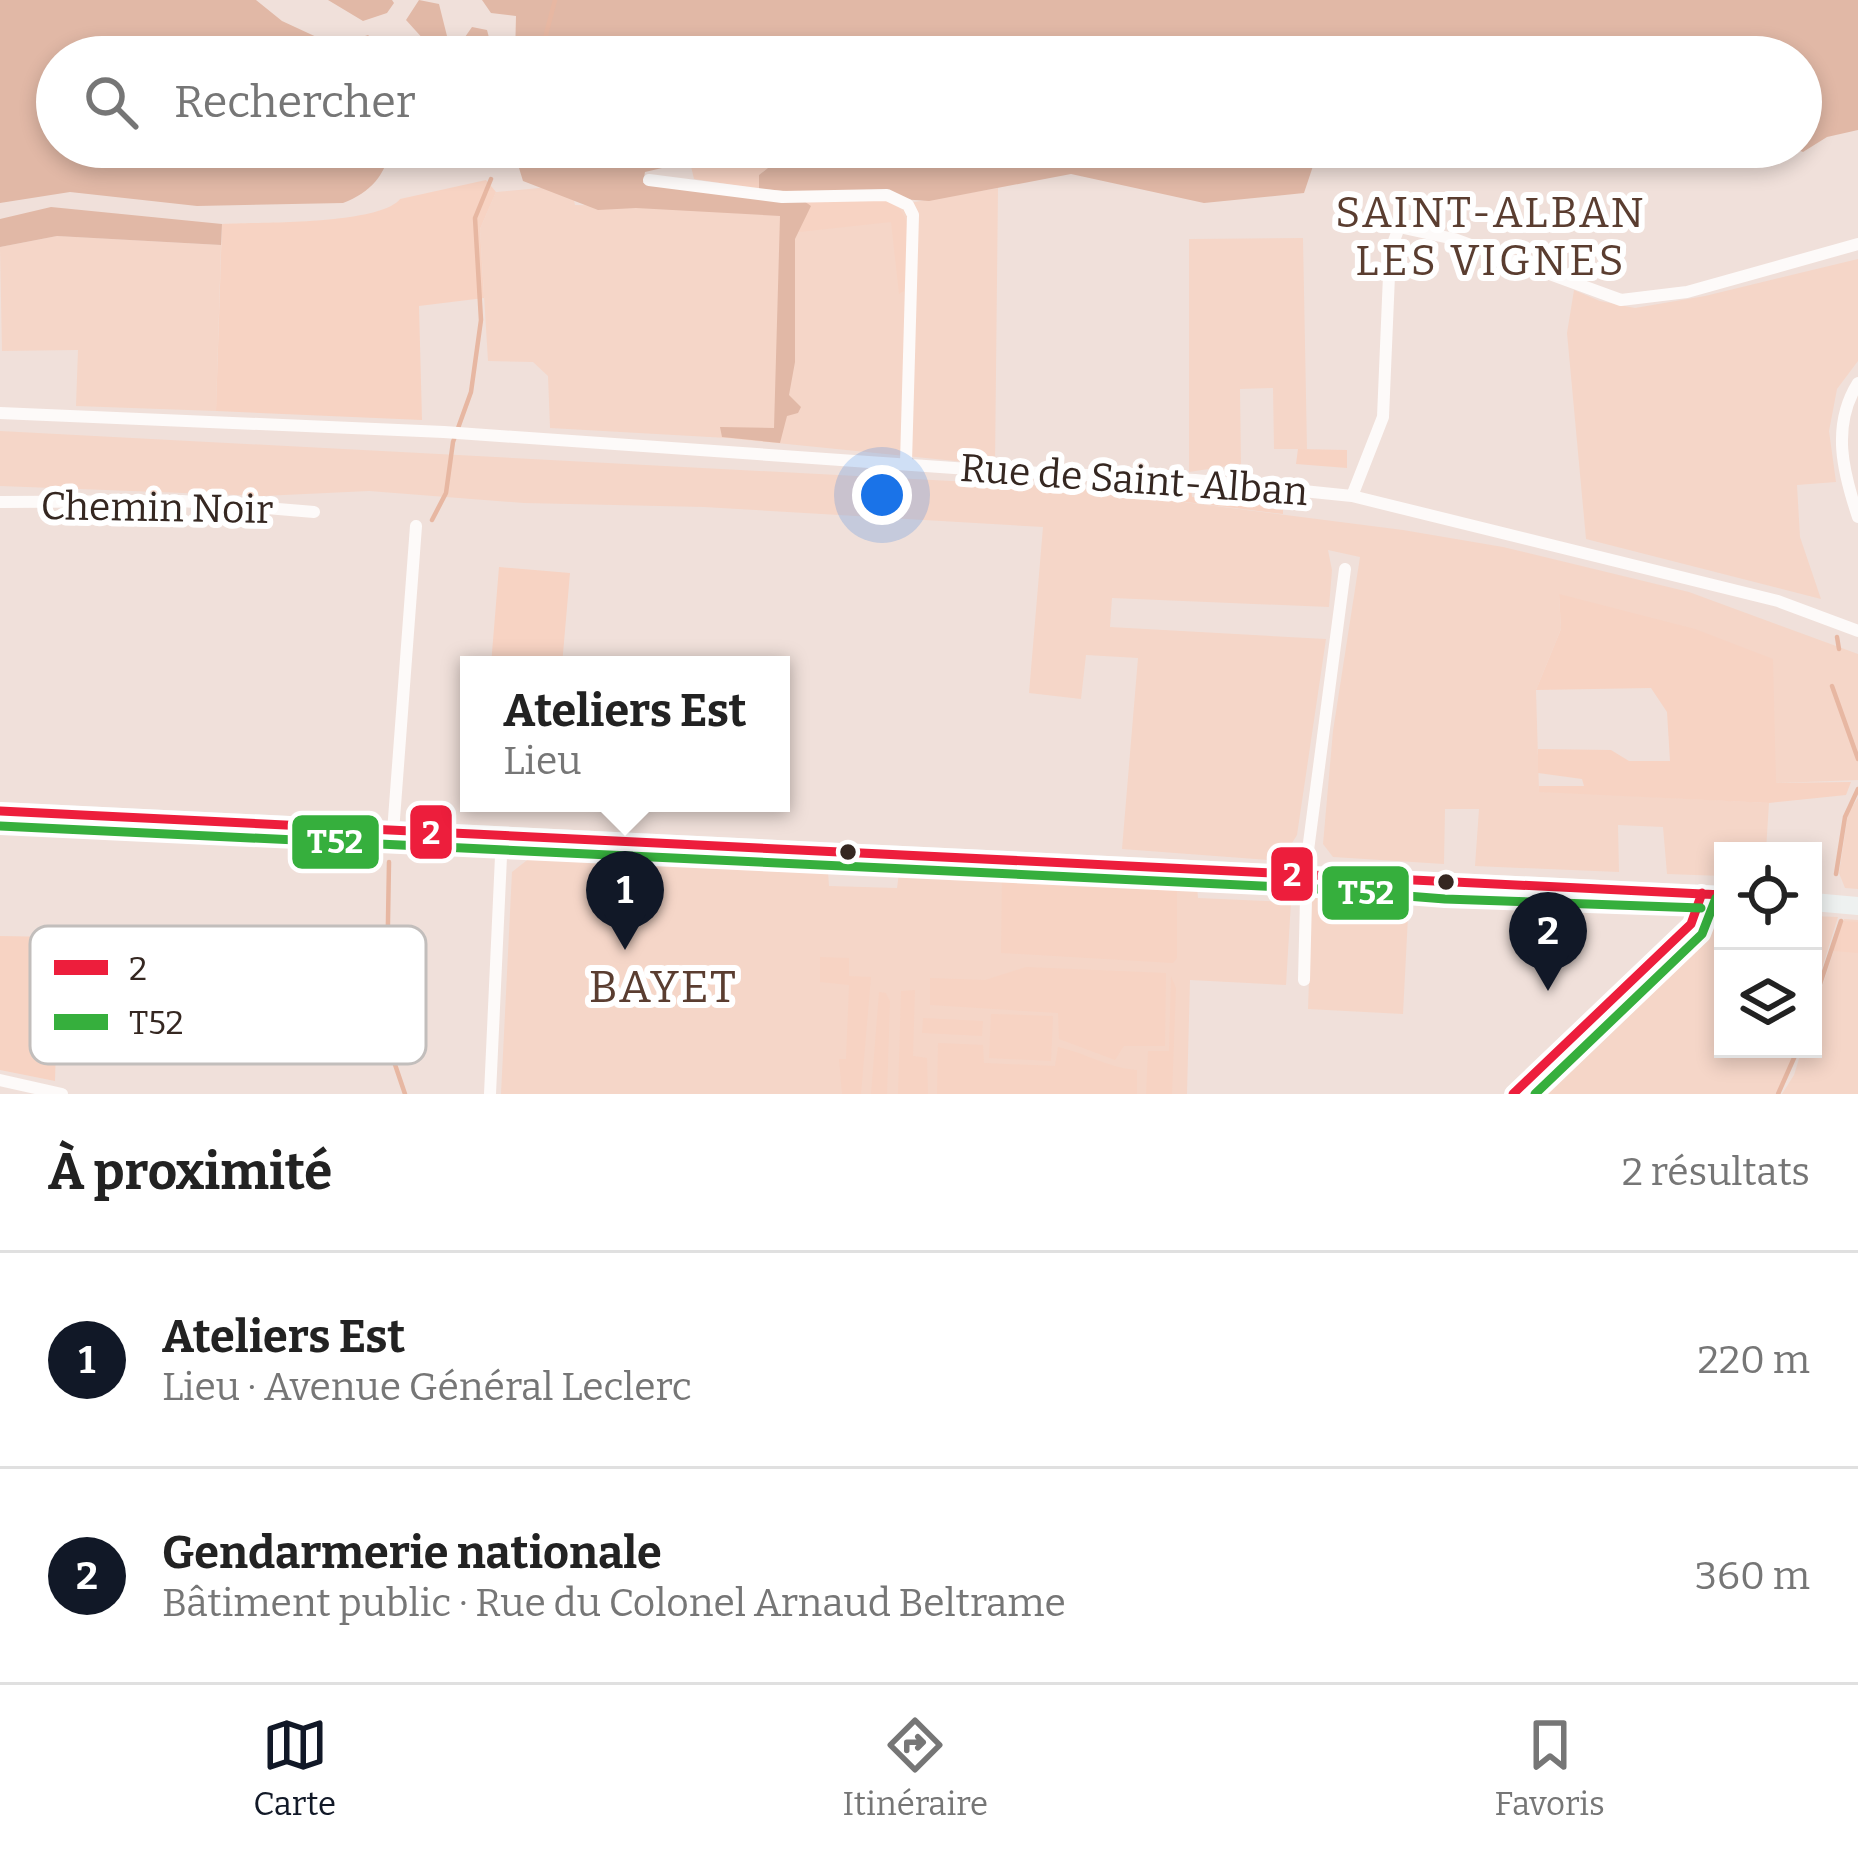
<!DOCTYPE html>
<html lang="fr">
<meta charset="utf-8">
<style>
body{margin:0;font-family:Bitter,serif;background:#f6f6f6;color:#222}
.controls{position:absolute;right:36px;bottom:36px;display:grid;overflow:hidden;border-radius:0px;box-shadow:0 6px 18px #0003}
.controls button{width:108px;height:108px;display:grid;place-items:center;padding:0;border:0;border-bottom:3px solid #e0e0e0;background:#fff;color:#222;font:60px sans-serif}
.you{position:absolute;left:882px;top:495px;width:42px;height:42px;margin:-30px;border:9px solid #fff;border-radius:50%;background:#1a73e8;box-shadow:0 0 0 18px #1a73e833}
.badge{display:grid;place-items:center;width:78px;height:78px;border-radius:50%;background:#111827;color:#fff;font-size:39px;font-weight:700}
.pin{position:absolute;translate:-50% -99px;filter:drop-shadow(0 3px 6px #0008)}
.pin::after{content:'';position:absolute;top:63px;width:42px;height:36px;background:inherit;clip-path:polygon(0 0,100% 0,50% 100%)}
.popup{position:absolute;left:460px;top:656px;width:330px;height:156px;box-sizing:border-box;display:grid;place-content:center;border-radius:0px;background:#fff;filter:drop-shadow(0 3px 9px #0005);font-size:39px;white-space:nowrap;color:#767676}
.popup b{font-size:45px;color:#222}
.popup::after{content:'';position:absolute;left:50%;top:100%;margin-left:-24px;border:24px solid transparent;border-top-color:#fff}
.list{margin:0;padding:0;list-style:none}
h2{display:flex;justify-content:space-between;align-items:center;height:156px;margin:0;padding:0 48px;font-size:51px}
h2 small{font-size:39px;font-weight:400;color:#767676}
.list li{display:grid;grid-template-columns:78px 1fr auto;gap:36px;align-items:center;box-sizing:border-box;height:216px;padding:0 48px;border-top:3px solid #e0e0e0}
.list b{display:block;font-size:45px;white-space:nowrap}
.list p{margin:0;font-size:39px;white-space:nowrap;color:#767676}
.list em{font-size:39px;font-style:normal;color:#767676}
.icon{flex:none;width:66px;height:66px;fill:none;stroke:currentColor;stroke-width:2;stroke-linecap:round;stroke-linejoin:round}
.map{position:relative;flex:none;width:1858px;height:1094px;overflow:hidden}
.search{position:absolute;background:#fff;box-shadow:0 6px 18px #0003;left:36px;right:36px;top:36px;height:132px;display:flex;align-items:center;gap:30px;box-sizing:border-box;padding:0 42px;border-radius:66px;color:#767676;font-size:45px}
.sheet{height:588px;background:#fff}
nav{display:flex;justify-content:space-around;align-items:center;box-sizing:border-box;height:168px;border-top:3px solid #e0e0e0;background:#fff;font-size:33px;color:#767676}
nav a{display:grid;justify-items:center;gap:6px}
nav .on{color:#111827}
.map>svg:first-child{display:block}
.built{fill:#f5d6c8}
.green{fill:#f7d3c3}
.forest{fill:#e1b8a6}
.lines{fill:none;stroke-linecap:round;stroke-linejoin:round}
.stream{stroke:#e7b7a2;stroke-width:4.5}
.street{stroke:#fdfaf9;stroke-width:12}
.secondary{stroke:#eef1f0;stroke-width:18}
.bus-1-casing{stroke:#fff;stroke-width:18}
.bus-2-casing{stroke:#fff;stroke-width:18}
.bus-1{stroke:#ed1e3c;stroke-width:9}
.bus-2{stroke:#36af3d;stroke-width:9}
.bus-dot{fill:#352721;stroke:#fff;stroke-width:4.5}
.labels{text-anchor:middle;stroke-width:12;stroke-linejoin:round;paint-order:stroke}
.street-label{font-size:39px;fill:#352721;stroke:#fff}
.neighbourhood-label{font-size:42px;letter-spacing:3px;fill:#5a3d30;stroke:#fff}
.quarter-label{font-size:45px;letter-spacing:3px;fill:#5a3d30;stroke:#fff}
.key{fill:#fff;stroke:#c2bebc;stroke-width:3}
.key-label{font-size:33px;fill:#352721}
.line-badge{stroke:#fff;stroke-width:4.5}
.badge-label{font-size:33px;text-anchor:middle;font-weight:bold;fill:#fff}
</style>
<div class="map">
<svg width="1858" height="1094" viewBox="0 0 1858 1094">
<rect width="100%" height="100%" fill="#f0e0da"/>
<!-- built -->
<path class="built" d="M571,185L575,205L867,210L998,188L995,465L727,438L550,428L548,376L533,362L488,361L480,229L496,192Z
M57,236L221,245L216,411L76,406L78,350L2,351L0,247Z
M1303,238L1307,449H1274L1273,388L1240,389L1241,464L1189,472V239Z
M1858,259V361L1837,389L1829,431L1836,482L1797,485L1800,537L1821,599L1586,539L1567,333L1574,290L1600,301L1635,308L1705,296Z
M0,431L1066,487L1403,530L1503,547L1689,592L1858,654V780L1776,783L1559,594L1561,629L1536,690L1539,791L1769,803L1766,851H1723V876L1667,874L1663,827L1618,825L1619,872L1475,866L1479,809H1445L1444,864L1333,857L1323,844L1333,731L1360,557L1328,550L1332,570L1329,607L1112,598L1110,627L1326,639L1297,835L1281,861L1122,849L1138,658L1086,655L1081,699L1029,693L1043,527L704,507L524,503L369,491L263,496L0,486Z
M1858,798V889L1845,888L1839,873L1848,813Z
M531,857L828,872L829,886L897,888L899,873L1197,887L1198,898L1291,902L1286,985L1190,980L1187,1094H501L512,872Z
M1312,891L1409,897L1403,1014L1308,1009Z
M1723,914V1049H1796L1789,1073L1775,1094H1531Z
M1813,916L1838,917L1813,997Z
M1844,919L1858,920V1094H1782L1794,1075L1802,1049H1813V1014Z"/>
<!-- green -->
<path class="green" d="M709,147H782L778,160L759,175V189L694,179L690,162Z
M486,180L496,192L480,229L484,298L419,306L422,420L216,411L222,224C258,222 379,225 400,199Z
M886,197C920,216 906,256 904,291L899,294L891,222L799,232L804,201Z
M1298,449L1347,450V468L1296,464Z
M1105,483L1186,484L1191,488L1192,497L1283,507V514L1090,490Z
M499,567L570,573L562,665H491Z
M1559,594L1695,629L1773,659L1776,783L1851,782L1846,795L1769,803L1539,792V786H1584L1582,779L1538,773V749L1611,750L1629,761H1670L1667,712L1651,688L1536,690L1561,629Z
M1002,878L1177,887V958L1173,963L1001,953Z
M1843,921L1858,922V953L1833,951Z
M0,936L59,937L55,1081L0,1070Z
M820,957L849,958V976L871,977L861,1094H842L839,1059H846L849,985L820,982Z
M1026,967L1166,973L1165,1046H1124L1115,1060L1059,1039L1058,1013L930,1005V978L985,980Z
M1171,976L1176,988L1172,1094H1146L1148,1051H1169Z
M915,990L913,1056L927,1058L928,1094H898L901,991Z
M879,992L886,993L890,1001L887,1094H871Z
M991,1014L1053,1016L1051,1061L989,1058Z
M923,1018L983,1021L982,1036L922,1033Z
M938,1043L983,1045L984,1063L1055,1066L1058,1047C1085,1053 1109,1068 1137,1070V1094H937Z"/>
<!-- forest -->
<path class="forest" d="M0,0H256L282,21L336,46L368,35L384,50L386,57H57V147H391C385,176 371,192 343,203L197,206L70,192L0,203Z
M328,0H392L394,3L387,13L363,21Z
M419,0L439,4L447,36L435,52L406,20Z
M482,0H1858V130L1827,137L1803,152L1791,147L1780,152L1724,153L1707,166L1645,164L1631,147H1801V57H515L516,16L491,13Z
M472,27L487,30L494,57H462L465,37Z
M476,147H709L696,160L645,172L643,183L804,201L811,206L795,239V362L789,395L801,407L798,413L787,416L780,443L722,437L720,427L774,428L780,216L636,208L598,210L523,181L519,168H492Z
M782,147H1219L1250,167L1258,153L1313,166L1304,193L1204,203L1071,174L929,201L759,189V175L778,160Z
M1409,147H1521L1524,153L1517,162L1467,153L1419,157L1408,151Z
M51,207L222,224L221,245L57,236L0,247V219Z"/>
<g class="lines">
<!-- stream -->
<path class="stream" d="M540,57L555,0
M498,162L511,147
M432,520L446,493L453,442L471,392L481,320L475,218L491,179
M1837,637L1839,649
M1832,686L1858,759
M389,862L386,1038L405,1094
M1836,874L1845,817L1858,789
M1813,1005L1841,921
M1778,1094L1798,1049"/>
<!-- street -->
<path class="street" d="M649,180L782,197L887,195L908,205L913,215L906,462
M1858,383C1831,426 1843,472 1858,517
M0,413L444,432L997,471L1195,480L1352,496L1778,601L1858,631
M1352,496L1383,417L1390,252L1399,227L1454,239L1621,300L1687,292L1858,244
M0,502L182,501L314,512
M393,832L416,526
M1304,980L1307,858L1345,569
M0,1080L62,1094
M490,1094L502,835
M1513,1094L1691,924L1702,893"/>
<!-- secondary -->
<path class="secondary" d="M0,811L1723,895
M1813,902L1858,906"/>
<!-- bus-1 casing -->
<g class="bus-1-casing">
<path id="bus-1" d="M0,811L1723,895
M1513,1094L1691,924L1702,893"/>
</g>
<!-- bus-2 casing -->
<g class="bus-2-casing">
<path id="bus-2" d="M0,826L1305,888L1445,899L1701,908
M1535,1094L1702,934L1716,898"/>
</g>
<!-- bus-1 -->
<use href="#bus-1" class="bus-1"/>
<!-- bus-2 -->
<use href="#bus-2" class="bus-2"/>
</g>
<!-- markers -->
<g class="bus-dot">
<circle cx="848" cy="852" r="10"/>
<circle cx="1446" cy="882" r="10"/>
</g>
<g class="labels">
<!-- street labels -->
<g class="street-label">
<text transform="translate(1134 479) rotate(4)" y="14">Rue de Saint-Alban</text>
<text transform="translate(157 507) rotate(1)" y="14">Chemin Noir</text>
</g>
<!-- neighbourhood labels -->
<g class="neighbourhood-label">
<text x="1491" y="227">SAINT-ALBAN<tspan x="1491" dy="48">LES VIGNES</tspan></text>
</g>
<!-- quarter labels -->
<g class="quarter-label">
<text x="664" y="1002">BAYET</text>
</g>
</g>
<!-- legend -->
<rect x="30" y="926" width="396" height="138" rx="18" class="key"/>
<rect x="54" y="960" width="54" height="15" fill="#ed1e3c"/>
<rect x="54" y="1014" width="54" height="16" fill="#36af3d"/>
<g class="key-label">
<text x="129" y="980">2</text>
<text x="129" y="1034">T52</text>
</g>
<g class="line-badge">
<rect x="408" y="803" width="46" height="58" rx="12" fill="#ed1e3c"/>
<rect x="290" y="813" width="91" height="58" rx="12" fill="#36af3d"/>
<rect x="1269" y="845" width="46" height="58" rx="12" fill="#ed1e3c"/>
<rect x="1320" y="864" width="91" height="58" rx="12" fill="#36af3d"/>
</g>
<g class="badge-label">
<text x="431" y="844">2</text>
<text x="335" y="853">T52</text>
<text x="1292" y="886">2</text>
<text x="1366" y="904">T52</text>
</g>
</svg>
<div class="controls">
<button><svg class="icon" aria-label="locate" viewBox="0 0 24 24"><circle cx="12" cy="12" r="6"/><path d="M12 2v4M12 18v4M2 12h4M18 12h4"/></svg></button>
<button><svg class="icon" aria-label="layers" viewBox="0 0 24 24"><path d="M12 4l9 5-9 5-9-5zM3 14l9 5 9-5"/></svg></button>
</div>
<div class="you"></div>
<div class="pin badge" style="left:625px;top:950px">1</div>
<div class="popup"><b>Ateliers Est</b>Lieu</div>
<div class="pin badge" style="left:1548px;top:991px">2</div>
<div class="search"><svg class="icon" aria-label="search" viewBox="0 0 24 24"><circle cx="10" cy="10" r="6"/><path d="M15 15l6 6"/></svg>Rechercher</div>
</div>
<section class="sheet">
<h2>À proximité<small>2 résultats</small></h2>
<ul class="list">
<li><span class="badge">1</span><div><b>Ateliers Est</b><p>Lieu · Avenue Général Leclerc</p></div><em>220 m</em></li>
<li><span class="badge">2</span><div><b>Gendarmerie nationale</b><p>Bâtiment public · Rue du Colonel Arnaud Beltrame</p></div><em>360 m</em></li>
</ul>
</section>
<nav>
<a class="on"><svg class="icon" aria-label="map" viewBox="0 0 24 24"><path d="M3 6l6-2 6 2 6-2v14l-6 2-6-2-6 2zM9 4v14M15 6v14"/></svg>Carte</a>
<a><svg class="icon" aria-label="directions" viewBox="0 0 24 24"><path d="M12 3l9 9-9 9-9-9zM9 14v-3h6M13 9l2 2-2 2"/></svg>Itinéraire</a>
<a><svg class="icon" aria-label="saved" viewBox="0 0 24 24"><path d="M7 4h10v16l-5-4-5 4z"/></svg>Favoris</a>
</nav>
